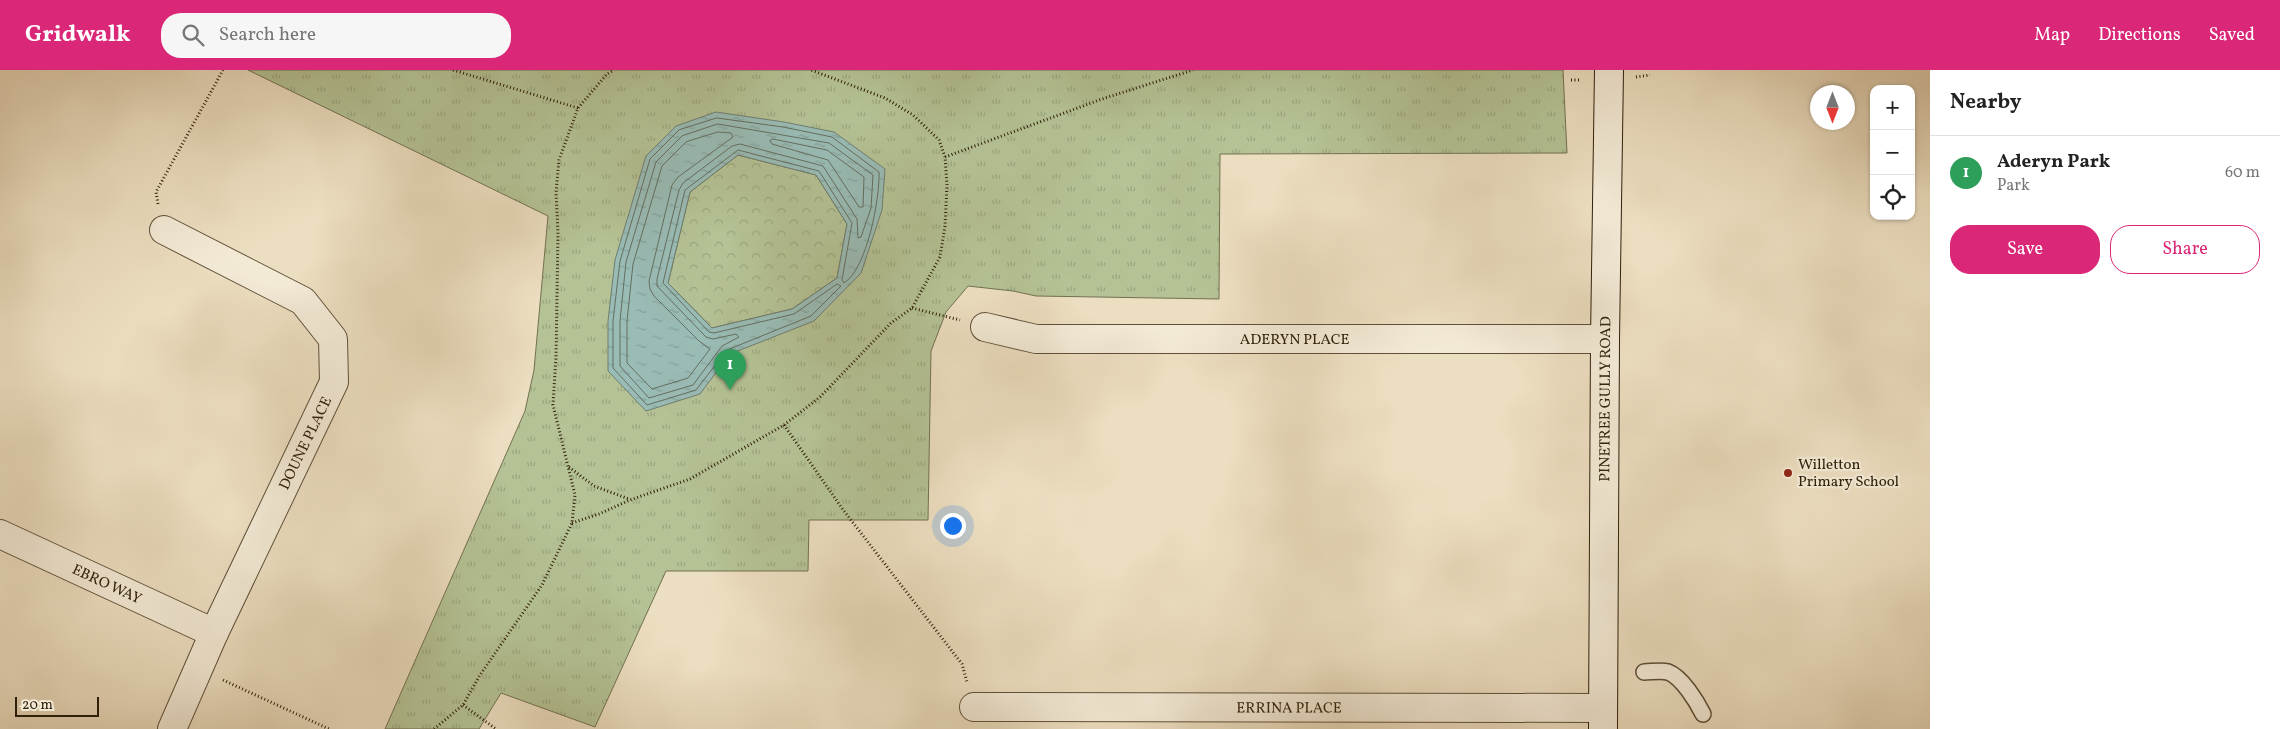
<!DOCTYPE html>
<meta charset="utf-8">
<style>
body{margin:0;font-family:Vollkorn,serif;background:#f6f6f6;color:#222}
.controls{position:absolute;right:15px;top:15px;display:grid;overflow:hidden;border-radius:10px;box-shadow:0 1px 4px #0004}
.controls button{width:45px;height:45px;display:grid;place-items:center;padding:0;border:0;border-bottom:1px solid #e0e0e0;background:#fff;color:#222;font:25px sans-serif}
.compass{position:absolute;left:1810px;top:15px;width:45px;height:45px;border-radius:50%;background:#fff;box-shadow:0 1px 4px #0004;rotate:180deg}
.scale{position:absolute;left:15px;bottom:12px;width:84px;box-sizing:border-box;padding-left:5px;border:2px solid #30200a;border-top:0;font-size:14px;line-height:18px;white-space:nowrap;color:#30200a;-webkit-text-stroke:4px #f3ead6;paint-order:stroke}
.you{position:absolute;left:952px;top:455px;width:18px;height:18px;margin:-12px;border:4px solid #fff;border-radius:50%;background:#1a73e8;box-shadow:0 0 0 8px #1a73e833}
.badge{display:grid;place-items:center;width:32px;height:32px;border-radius:50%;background:#db2777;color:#fff;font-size:16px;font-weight:700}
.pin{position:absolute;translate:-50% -41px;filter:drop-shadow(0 1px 2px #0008)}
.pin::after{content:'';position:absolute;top:26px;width:18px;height:15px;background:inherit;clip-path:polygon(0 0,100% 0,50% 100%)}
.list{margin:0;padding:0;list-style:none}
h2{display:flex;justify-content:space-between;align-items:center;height:65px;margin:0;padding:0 20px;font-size:21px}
h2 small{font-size:16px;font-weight:400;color:#767676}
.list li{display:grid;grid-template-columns:32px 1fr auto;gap:15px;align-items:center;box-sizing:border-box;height:75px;padding:0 20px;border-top:1px solid #e0e0e0}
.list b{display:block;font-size:19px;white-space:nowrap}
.list p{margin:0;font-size:16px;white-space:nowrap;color:#767676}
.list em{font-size:16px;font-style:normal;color:#767676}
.actions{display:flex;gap:10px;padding:15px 20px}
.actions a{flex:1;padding:11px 0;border:1px solid #db2777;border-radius:20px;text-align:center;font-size:18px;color:#db2777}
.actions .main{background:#db2777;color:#fff}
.icon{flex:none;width:28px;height:28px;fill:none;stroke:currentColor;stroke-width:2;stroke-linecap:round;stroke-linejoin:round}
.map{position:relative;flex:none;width:1930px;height:659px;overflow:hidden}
header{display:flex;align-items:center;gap:30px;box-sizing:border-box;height:70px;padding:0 25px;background:#db2777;color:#fff}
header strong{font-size:24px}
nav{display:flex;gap:28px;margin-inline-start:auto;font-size:18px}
.search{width:350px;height:45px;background:#f6f6f6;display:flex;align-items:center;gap:12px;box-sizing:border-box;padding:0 18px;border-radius:20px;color:#767676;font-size:19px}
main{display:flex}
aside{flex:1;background:#fff}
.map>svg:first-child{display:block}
.grass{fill:url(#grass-tufts);stroke:#727150}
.forest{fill:url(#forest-crowns);stroke:#727150}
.water{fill:url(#water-ripples);stroke:#6f7e71;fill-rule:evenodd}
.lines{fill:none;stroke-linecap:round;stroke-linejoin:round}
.shore{stroke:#646e60;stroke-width:1}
.lane-casing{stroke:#5f5038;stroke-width:18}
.street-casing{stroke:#5f5038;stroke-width:30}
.secondary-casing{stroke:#30200a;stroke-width:30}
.path{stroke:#30200a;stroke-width:3;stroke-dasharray:1 2.5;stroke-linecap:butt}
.lane{stroke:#f3ead6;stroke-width:15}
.street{stroke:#f3ead6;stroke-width:28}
.secondary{stroke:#f3ead6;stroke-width:28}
.poi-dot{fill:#8f2418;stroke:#f3ead6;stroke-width:2}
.labels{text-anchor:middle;stroke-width:4.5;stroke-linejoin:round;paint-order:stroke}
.street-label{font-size:15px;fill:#30200a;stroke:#f3ead6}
.poi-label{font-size:15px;fill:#30200a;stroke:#f3ead6;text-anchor:start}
</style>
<header>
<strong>Gridwalk</strong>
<div class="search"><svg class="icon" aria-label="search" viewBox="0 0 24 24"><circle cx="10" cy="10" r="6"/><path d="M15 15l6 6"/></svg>Search here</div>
<nav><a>Map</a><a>Directions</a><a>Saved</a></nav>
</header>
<main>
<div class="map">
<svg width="1930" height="659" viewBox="0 0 1930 659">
<defs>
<pattern id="grass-tufts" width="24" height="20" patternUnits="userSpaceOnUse" patternTransform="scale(1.25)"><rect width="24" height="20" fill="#b4c295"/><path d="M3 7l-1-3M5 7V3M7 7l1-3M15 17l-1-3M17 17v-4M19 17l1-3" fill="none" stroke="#9ba67f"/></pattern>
<pattern id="forest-crowns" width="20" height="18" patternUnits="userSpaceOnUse" patternTransform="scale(1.25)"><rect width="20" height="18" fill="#b4c295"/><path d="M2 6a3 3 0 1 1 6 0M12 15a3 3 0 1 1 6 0" fill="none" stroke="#9ba67f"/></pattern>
<pattern id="water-ripples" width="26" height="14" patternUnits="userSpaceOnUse" patternTransform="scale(1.25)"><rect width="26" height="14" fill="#99bcb6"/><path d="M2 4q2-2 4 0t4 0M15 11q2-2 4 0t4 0" fill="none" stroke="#84a19b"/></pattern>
</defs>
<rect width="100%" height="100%" fill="#ecdec0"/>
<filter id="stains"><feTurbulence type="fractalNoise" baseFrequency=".004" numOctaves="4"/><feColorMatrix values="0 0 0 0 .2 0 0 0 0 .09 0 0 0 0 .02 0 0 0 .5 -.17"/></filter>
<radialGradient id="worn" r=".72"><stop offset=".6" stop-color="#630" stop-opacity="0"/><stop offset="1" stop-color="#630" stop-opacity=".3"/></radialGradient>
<!-- grass -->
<path class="grass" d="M248,0H1563L1567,83L1220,84L1219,229L1036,226L1013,221L968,216L946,242L931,281L928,450H809L808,501H666L595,657L501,623L479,659H385L525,341L534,300L548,146Z"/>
<!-- forest -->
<path class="forest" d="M738,85L816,105L847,154L837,208L792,239L712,258L668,213L690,122Z"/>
<!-- water -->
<path class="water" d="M716,42L784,52L834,62L885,99L882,140L861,203L814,251L730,284L700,324L646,341L608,301V251L615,190L646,86L676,56ZM738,85L816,105L847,154L837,208L792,239L712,258L668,213L690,122Z"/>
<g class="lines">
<!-- shore -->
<path class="shore" d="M717,48L783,57L832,67L879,102C880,128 867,199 844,213L842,210L852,153L819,101L738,80L685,120L663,213L709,262L714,263L794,244L837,214L841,216L811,246L727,280L696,320L647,335L613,298V251L620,191L650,89L679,60Z
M718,54L829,73L873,105L871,138L861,167L858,168L857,149L823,96L740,74L732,76L683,113L679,120L657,209V216L706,267L713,269L736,264L739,267L722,276L693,315L649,328L620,296V251L626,192L656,92L682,66Z
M718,62L731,63L733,67L678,107L672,115L649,211L650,219L654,226L699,271L710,279L688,308L652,319L627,293V251L633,194L662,96L686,72Z
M773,69L827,80L864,107L863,137H859L828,90L772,74L770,71Z"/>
<!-- lane casing -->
<g class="lane-casing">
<path id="lane" d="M1644,602C1651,602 1661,600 1668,602C1682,607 1697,632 1703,644"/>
</g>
<!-- street casing -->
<g class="street-casing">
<g id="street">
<path d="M164,160L303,231L333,269L334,312L214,563L172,659"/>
<path id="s1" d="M985,257L1036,269H1605"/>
<path id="s2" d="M0,464L214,563"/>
<path id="s3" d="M974,637L1603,638"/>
</g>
</g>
<!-- secondary casing -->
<g class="secondary-casing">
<g id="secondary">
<path id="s4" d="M1603,659L1605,269L1609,0"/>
</g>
</g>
<!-- path -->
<path class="path" d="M453,0L578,38
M1636,7L1650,5
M1571,10H1580
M945,87L1102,29L1193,0
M158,134L156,122L223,0
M912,238L960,250
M784,355L844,441L962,594L967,612
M569,397L594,416L629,429
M572,453L599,444L630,430L690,409L784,355L820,327L891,253L912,238L940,187L945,156L947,115L945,87L939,70L913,45L885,28L811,0
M223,610L329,659
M463,635L496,659
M434,659L463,635L480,605L542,515L572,453L575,425L553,335L556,287L558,163L556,122L559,90L578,38L607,4L614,0"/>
<!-- lane -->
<use href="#lane" class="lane"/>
<!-- street -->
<use href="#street" class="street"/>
<!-- secondary -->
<use href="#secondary" class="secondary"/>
</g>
<!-- markers -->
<circle class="poi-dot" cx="1788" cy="403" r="5"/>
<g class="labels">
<!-- street labels -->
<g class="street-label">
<text dy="5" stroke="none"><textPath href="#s1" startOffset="311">ADERYN PLACE</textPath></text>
<text dy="5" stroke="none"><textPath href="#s4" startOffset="330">PINETREE GULLY ROAD</textPath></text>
<text transform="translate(305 373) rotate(-64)" y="5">DOUNE PLACE</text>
<text dy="5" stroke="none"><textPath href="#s2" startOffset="118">EBRO WAY</textPath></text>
<text dy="5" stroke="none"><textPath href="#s3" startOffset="315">ERRINA PLACE</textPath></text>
</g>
<!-- poi labels -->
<g class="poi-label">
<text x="1798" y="399">Willetton<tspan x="1798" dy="17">Primary School</tspan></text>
</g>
</g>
<rect width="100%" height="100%" filter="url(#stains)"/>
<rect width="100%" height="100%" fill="url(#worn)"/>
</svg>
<div class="controls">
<button>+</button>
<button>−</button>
<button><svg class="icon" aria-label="locate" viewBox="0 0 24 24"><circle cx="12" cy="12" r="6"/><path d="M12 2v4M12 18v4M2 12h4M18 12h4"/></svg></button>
</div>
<svg class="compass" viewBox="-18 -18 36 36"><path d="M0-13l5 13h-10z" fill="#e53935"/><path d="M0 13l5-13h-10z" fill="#767676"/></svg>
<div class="scale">20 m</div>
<div class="you"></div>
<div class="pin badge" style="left:730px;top:320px;background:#2e9e5b">1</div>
</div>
<aside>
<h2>Nearby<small></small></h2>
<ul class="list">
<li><span class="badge" style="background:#2e9e5b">1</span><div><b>Aderyn Park</b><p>Park</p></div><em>60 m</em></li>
</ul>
<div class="actions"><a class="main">Save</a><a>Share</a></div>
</aside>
</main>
